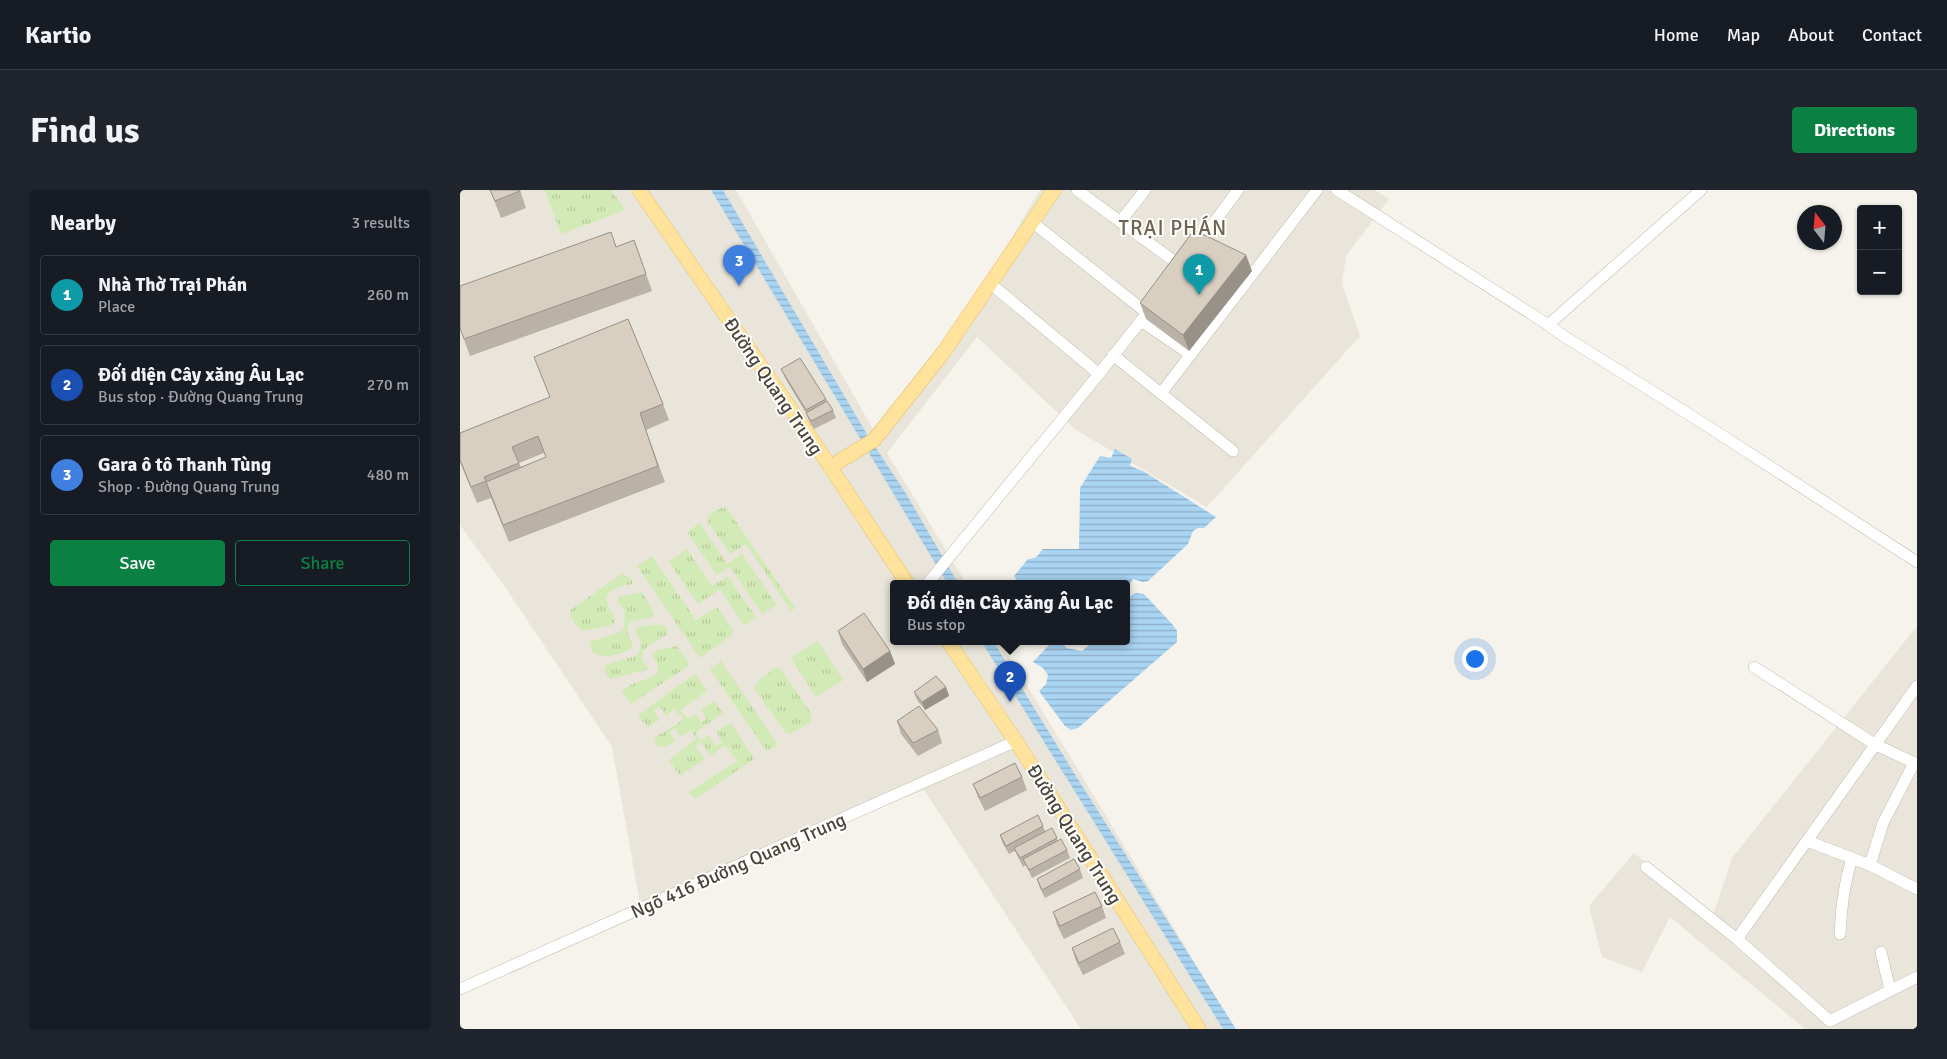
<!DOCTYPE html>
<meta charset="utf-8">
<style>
body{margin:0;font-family:Signika,sans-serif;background:#20242c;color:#f1f3f6}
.controls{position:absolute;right:15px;top:15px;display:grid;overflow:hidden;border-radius:5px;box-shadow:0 1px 4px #0004}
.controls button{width:45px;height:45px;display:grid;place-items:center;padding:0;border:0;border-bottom:1px solid #363941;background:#171b24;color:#f1f3f6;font:25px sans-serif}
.compass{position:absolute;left:1337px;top:15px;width:45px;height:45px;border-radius:50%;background:#171b24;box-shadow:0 1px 4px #0004;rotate:344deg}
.you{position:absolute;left:1014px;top:468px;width:18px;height:18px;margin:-12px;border:4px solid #fff;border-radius:50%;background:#1a73e8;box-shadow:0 0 0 8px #1a73e833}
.badge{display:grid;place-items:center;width:32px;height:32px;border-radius:50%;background:#0b8043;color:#fff;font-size:16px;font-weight:700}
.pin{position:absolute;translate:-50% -41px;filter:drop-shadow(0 1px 2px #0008)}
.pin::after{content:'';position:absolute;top:26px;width:18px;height:15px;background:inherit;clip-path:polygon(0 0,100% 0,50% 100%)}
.popup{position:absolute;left:430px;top:390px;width:240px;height:65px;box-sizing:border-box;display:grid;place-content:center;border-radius:5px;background:#171b24;filter:drop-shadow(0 1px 4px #0005);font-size:16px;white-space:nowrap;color:#9ea1a6}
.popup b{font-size:19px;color:#f1f3f6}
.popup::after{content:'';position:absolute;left:50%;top:100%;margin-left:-10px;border:10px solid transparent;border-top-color:#171b24}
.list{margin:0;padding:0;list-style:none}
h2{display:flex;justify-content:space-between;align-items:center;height:65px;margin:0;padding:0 20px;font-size:21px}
h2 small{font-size:16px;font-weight:400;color:#9ea1a6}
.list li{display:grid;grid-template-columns:32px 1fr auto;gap:15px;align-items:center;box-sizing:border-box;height:80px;margin:0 10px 10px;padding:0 10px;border:1px solid #363941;border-radius:5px}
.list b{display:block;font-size:19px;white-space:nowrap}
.list p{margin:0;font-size:16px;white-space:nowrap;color:#9ea1a6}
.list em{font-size:16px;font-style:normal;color:#9ea1a6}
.actions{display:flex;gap:10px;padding:15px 20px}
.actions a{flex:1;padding:11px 0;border:1px solid #0b8043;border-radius:5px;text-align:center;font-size:18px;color:#0b8043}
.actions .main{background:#0b8043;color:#fff}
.map{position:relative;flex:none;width:1457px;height:839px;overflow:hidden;border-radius:5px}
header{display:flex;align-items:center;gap:30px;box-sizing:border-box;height:70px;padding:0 25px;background:#171b24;border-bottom:1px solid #363941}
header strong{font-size:24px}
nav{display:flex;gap:28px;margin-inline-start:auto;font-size:18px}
.intro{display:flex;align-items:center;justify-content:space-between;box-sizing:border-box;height:120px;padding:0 30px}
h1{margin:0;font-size:35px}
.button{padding:12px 22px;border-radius:5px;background:#0b8043;color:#fff;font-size:18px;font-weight:700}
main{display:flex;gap:30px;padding:0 30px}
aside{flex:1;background:#171b24;border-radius:5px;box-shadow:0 1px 4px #0004}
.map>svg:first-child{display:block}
.residential{fill:#eae5da}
.grass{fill:url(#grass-tufts)}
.water{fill:url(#water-rules)}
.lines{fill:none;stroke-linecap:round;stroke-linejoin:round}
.minor-casing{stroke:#c2bbae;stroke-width:12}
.major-casing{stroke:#e6c16a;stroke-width:15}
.minor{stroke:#fff;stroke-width:11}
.major{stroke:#ffe39c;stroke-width:14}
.wall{fill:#bab2a6;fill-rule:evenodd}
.shaded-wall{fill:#979187}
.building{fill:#d8cfc1;stroke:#979187}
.labels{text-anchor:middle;stroke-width:4;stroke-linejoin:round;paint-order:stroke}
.street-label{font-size:19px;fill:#4b4439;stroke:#fff}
.quarter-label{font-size:21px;letter-spacing:1px;fill:#6e6250;stroke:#fff}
</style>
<header>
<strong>Kartio</strong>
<nav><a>Home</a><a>Map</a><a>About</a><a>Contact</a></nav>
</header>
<div class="intro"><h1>Find us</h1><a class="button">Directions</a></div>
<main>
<aside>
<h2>Nearby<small>3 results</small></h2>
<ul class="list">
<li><span class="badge" style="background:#0f9aa8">1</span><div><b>Nhà Thờ Trại Phán</b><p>Place</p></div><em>260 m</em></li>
<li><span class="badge" style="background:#1a4fb4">2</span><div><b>Đối diện Cây xăng Âu Lạc</b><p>Bus stop · Đường Quang Trung</p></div><em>270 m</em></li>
<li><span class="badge" style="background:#3f7fe0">3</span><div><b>Gara ô tô Thanh Tùng</b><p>Shop · Đường Quang Trung</p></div><em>480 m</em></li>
</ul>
<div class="actions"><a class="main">Save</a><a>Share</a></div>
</aside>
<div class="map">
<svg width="1457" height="839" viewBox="0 0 1457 839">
<defs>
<pattern id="grass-tufts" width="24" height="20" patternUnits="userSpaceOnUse" patternTransform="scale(1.25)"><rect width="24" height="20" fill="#d2eab5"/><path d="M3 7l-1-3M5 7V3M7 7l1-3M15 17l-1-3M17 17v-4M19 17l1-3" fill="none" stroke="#b6ca9c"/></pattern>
<pattern id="water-rules" width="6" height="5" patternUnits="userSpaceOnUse" patternTransform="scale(1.25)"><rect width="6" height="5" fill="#a9d4f2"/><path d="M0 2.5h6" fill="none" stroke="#8caec5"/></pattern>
</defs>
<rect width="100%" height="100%" fill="#f6f3ec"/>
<!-- residential -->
<path class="residential" d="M0,0H276L413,239L515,110L580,0H915L929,9L886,66L882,94L900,146L747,317L616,240L517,147L427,263L506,393H434V451H540L775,839H621L464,600L180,714L152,557L45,397L0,335Z
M1457,436V839H1345L1210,727L1182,782L1142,767L1129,716L1174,663L1253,725L1272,668Z"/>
<!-- grass -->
<path class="grass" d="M85,0H152L165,20L101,44Z
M261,318H267L335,418L331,421L286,354L270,364L247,331L249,324Z
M240,333L267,374L282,364L317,415L302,424L270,377L257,385L227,342Z
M227,359L252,396L268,386L296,427L284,436L260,399L238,414L209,372Z
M192,366L236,430L257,417L273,440L272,445L240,468L177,376Z
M163,383L172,390V394C160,396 140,401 149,417C151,423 155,425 155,432L151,435L123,441C115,435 112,430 109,421Z
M182,402L194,424L192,427L170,432C163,446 172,446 173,458C160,464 145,470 132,462L130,452L158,443L164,438L165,421L157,412L160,407Z
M191,435H203L207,439L208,444L188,456L183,461L182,470L189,479L150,489L144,480L146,475L178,465L181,453L175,441L178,437Z
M358,451L383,490L356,507L331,468Z
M217,456L230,475L171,514L162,502C171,491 188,492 198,482V475L191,464L198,460Z
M261,471L318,555L307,562L250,479Z
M316,477L320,478L351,523V532L330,544L326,543L294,498L298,491Z
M235,484L247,501L220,520L228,529L235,524L242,533L246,529L241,519L255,511L263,523L236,542L240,551L249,545L256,556L262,552L256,541L271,533L294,569L235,609L229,602L277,571L265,555L250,566L241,552L235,556L245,569L220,586L209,570L236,549L231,540L221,547L214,538L210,541L215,551L205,557L197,556L194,548L223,530L221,525L213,520L206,526L200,516L194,520L199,530L188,538L178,525Z"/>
<!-- water -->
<path class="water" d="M251,0H263L408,246L445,302L498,393H487Z
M655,259L672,269L670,276L683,281L756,327L744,338H738L733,341L728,354L688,391L683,392L673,389L666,401V393H559L554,386L568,369C577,369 578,365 583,359H619L620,298L640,266L651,268Z
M676,403L684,404L713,435L717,441V452L618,538L611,540L605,536L579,501L586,494L588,485L583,478L573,472L593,451H600L607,458L622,461L634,451H666C666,437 661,407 676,403Z
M521,451H533L614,583L776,839H763Z"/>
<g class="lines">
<!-- minor casing -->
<g class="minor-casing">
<path id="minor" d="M617,0L722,77
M877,0L1084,132L1099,143L1249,237L1457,372
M572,32L687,123
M660,32L685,0
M736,57L778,0
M531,94L639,184
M681,131L731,165
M1088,135L1241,0
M653,165L773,261
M702,202L857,0
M468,393L639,184L694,114
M1294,477L1416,555L1457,574
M1347,651L1410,675L1457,699
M1410,675L1423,633L1454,573
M1186,677L1277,749L1370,831L1457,787
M1380,744C1381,717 1384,694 1392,668
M1277,749L1457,496
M1421,762L1430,800
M0,799L556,551"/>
</g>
<!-- major casing -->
<g class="major-casing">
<path id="major" d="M179,0L359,260L447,393
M370,277L414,250L483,163L594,0
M488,451L561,559L739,839"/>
</g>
<!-- minor -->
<use href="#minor" class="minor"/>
<!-- major -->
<use href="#major" class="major"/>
</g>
<!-- wall -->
<path class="wall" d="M30,0H60L66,18L41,28Z
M174,50L192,101L10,166L0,138L156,57Z
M792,81L729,161L686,129L680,113Z
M74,167L203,214L209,230L186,240L205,292L49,352L31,308L17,313L0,272V243L90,207ZM84,263L86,267L61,277L59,273Z
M321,179L366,209L373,220L376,228L354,239L349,231L346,223L325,188Z
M378,441L430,461L435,474L407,492L382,454Z
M486,497L489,506L465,520L457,510L454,502Z
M437,531L478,540L482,553L458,566L441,544Z
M562,587L567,600L525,621L518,607L513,594Z
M583,636L585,641L597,648L598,651L607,660L610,668L572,688L566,675L563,677L555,661L549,664L543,654L540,645Z
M620,679L623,688L585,708L580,698L577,689Z
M642,716L646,728L604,749L597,735L593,722Z
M660,752L665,764L623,785L616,771L612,758Z"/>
<!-- shaded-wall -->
<path class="shaded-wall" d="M786,65L792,81L729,161L723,145Z
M430,461L435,474L407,492L403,479Z
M486,497L489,506L465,520L462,512Z"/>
<!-- building -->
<path class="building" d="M30,0H60V1L35,11Z
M734,40L786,65L723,145L680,113Z
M151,42L156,57L174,50L186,84L4,149L0,138V96Z
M168,129L203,214L180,223L198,276L43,335L26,292L86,267L78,246L52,257L59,273L24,287L26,291L11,297L0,270V243L90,207L74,167Z
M340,168L366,209L346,220L321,179Z
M367,211L373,220L351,231L346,223Z
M404,423L430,461L403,479L378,441Z
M476,486L486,497L462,512L454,502Z
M459,516L478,540L453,553L437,531Z
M555,573L562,587L520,608L513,594Z
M578,625L583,636L546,656L540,645Z
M592,638L597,648L560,668L554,658Z
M601,649L607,660L569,680L563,669Z
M614,669L620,679L582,700L577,689Z
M635,702L642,716L600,736L593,722Z
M653,738L660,752L619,773L612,758Z"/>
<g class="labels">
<!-- street labels -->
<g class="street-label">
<text transform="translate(314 196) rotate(56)" y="7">Đường Quang Trung</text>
<text transform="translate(615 644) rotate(58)" y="7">Đường Quang Trung</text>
<text transform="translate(278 675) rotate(-24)" y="7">Ngõ 416 Đường Quang Trung</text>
</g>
<!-- quarter labels -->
<g class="quarter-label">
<text x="713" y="45">TRẠI PHÁN</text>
</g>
</g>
</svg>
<div class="controls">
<button>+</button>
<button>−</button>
</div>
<svg class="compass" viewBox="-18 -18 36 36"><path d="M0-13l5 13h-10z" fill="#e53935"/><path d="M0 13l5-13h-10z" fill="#9ea1a6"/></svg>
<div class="you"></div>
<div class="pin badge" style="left:739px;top:105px;background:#0f9aa8">1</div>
<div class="pin badge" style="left:550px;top:512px;background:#1a4fb4">2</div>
<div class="popup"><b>Đối diện Cây xăng Âu Lạc</b>Bus stop</div>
<div class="pin badge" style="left:279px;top:96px;background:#3f7fe0">3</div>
</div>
</main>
